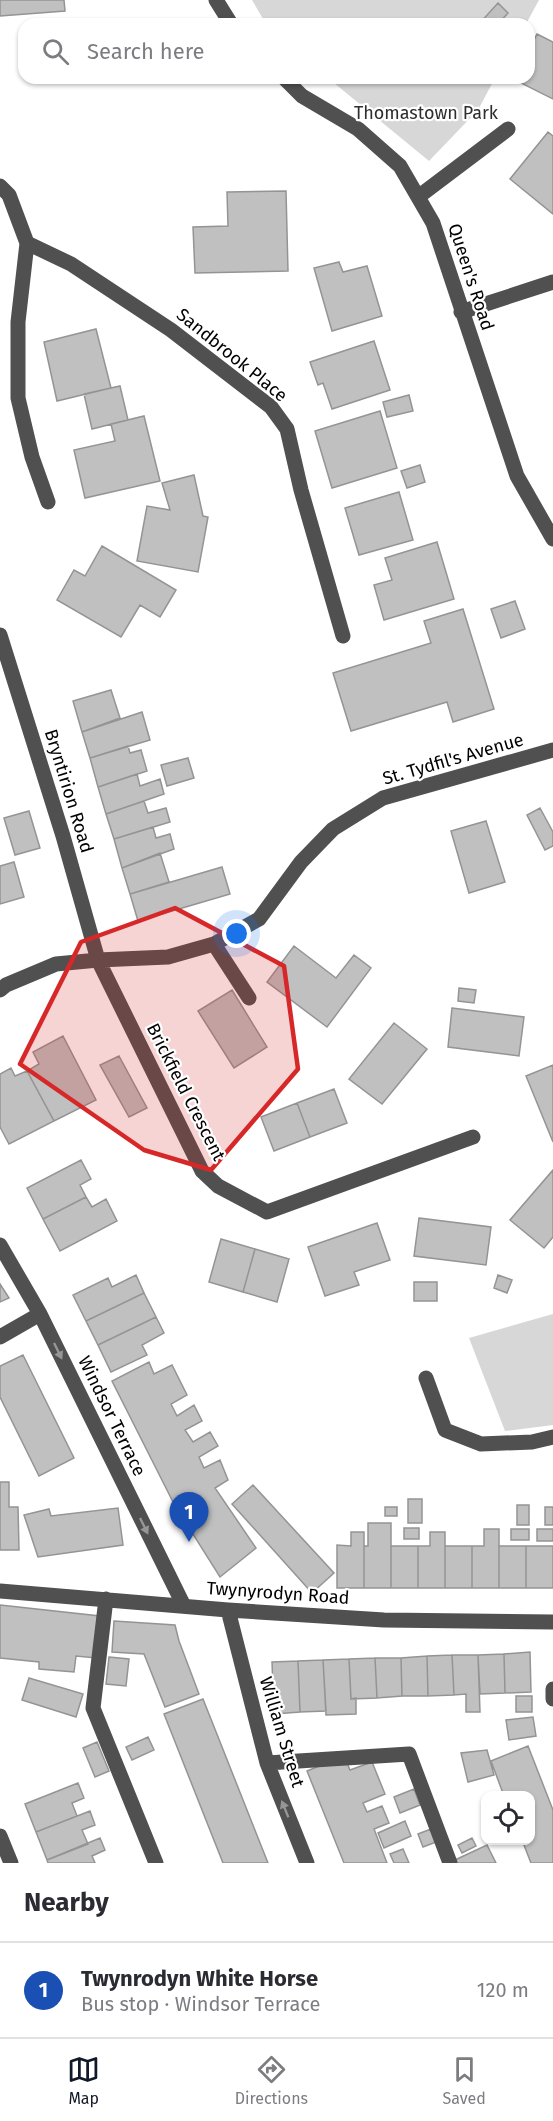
<!DOCTYPE html>
<meta charset="utf-8">
<style>
body{margin:0;font-family:"Fira Sans",sans-serif;background:#f7f7f7;color:#2b2b33}
.controls{position:absolute;right:18px;bottom:18px;display:grid;overflow:hidden;border-radius:12px;box-shadow:0 2px 4px #0004}
.controls button{width:54px;height:54px;display:grid;place-items:center;padding:0;border:0;border-bottom:2px solid #e1e1e2;background:#fff;color:#2b2b33;font:30px sans-serif}
.you{position:absolute;left:237px;top:934px;width:21px;height:21px;margin:-15px;border:4px solid #fff;border-radius:50%;background:#1a73e8;box-shadow:0 0 0 9px #1a73e833}
.badge{display:grid;place-items:center;width:39px;height:39px;border-radius:50%;background:#111827;color:#fff;font-size:20px;font-weight:700}
.pin{position:absolute;translate:-50% -50px;filter:drop-shadow(0 2px 3px #0008)}
.pin::after{content:'';position:absolute;top:32px;width:21px;height:18px;background:inherit;clip-path:polygon(0 0,100% 0,50% 100%)}
.list{margin:0;padding:0;list-style:none}
h2{display:flex;justify-content:space-between;align-items:center;height:78px;margin:0;padding:0 24px;font-size:26px}
h2 small{font-size:20px;font-weight:400;color:#7c7c81}
.list li{display:grid;grid-template-columns:39px 1fr auto;gap:18px;align-items:center;box-sizing:border-box;height:96px;padding:0 24px;border-top:2px solid #e1e1e2}
.list b{display:block;font-size:22px;white-space:nowrap}
.list p{margin:0;font-size:20px;white-space:nowrap;color:#7c7c81}
.list em{font-size:20px;font-style:normal;color:#7c7c81}
.icon{flex:none;width:33px;height:33px;fill:none;stroke:currentColor;stroke-width:2;stroke-linecap:round;stroke-linejoin:round}
.map{position:relative;flex:none;width:553px;height:1863px;overflow:hidden}
.search{position:absolute;background:#fff;box-shadow:0 2px 4px #0004;left:18px;right:18px;top:18px;height:66px;display:flex;align-items:center;gap:15px;box-sizing:border-box;padding:0 21px;border-radius:18px;color:#7c7c81;font-size:22px}
.sheet{height:174px;background:#fff}
nav{display:flex;justify-content:space-around;align-items:center;box-sizing:border-box;height:84px;border-top:2px solid #e1e1e2;background:#fff;font-size:16px;color:#7c7c81}
nav a{display:grid;justify-items:center;gap:3px}
nav .on{color:#111827}
.map>svg:first-child{display:block}
.green{fill:#d7d7d7}
.building{fill:#c0c0c0;stroke:#949494;stroke-width:1.5}
.lines{fill:none;stroke-linecap:round;stroke-linejoin:round}
.minor{stroke:#505050;stroke-width:15}
.oneway{fill:#969696}
.marked{fill:#d62828;fill-opacity:0.2;stroke:#d62828;stroke-width:4.5;stroke-linejoin:round}
.labels{text-anchor:middle;stroke-width:4.5;stroke-linejoin:round;paint-order:stroke}
.park-label{font-size:18px;fill:#2e2e2e;stroke:#fff}
.street-label{font-size:18px;fill:#000;stroke:#fff}
</style>
<div class="map">
<svg width="553" height="1863" viewBox="0 0 553 1863">
<rect width="100%" height="100%" fill="#fff"/>
<!-- green -->
<path class="green" d="M252,0H539L526,24H266Z
M328,78H495L478,110L429,161Z
M553,1314V1425L505,1431L469,1338Z"/>
<!-- building -->
<path class="building" d="M0,0H64L65,11L0,16Z
M498,3L508,13L498,24H479Z
M537,34L553,42V99L515,80L516,78H529V50Z
M548,132L553,136V214L510,179Z
M286,191L288,271L195,273L193,227L228,226L227,192Z
M339,262L343,272L367,266L382,316L332,331L314,268Z
M96,329L111,388L57,401L44,342Z
M374,341L390,390L332,409L323,383L318,385L310,362Z
M120,386L128,420L92,429L84,394Z
M409,395L413,411L387,417L383,402Z
M380,411L397,468L332,488L315,431Z
M144,416L160,481L85,498L74,450L115,441L111,424Z
M420,465L425,482L407,488L401,471Z
M194,475L203,516L208,517L198,572L137,561L147,506L170,510L162,483Z
M399,492L413,540L359,555L345,508Z
M437,542L454,599L384,620L374,585L392,580L385,558Z
M102,546L176,590L160,617L140,605L121,637L57,600L74,570L85,576Z
M515,601L525,629L501,638L491,609Z
M463,609L494,709L453,722L447,702L351,731L333,673L431,643L424,621Z
M111,690L120,718L82,732L73,701Z
M142,712L150,740L90,758L82,732Z
M128,746L130,753L141,750L147,771L98,787L90,758Z
M188,758L194,778L167,786L161,765Z
M137,774L140,786L160,779L164,794L106,814L98,787Z
M144,801L148,813L166,808L170,822L114,839L106,814Z
M540,808L553,832V846L545,850L527,815Z
M29,811L40,848L15,855L4,818Z
M486,821L505,882L469,893L451,831Z
M153,827L156,838L170,834L174,849L122,868L114,839Z
M160,853L169,882L130,894L122,868Z
M14,862L24,897L0,904V866Z
M222,867L230,894L138,921L130,894Z
M294,946L336,978L354,955L371,968L327,1027L267,982Z
M459,988L476,990L474,1003L458,1001Z
M232,990L267,1047L234,1068L198,1011Z
M452,1008L524,1017L519,1056L448,1047Z
M394,1023L427,1049L382,1104L349,1079Z
M63,1036L96,1100L54,1121L27,1071L39,1064L33,1052Z
M119,1056L147,1108L129,1117L100,1065Z
M553,1065V1142L526,1076Z
M11,1068L15,1076L27,1071L54,1121L9,1144L0,1127V1074Z
M334,1089L347,1123L310,1137L297,1103Z
M297,1103L310,1137L274,1151L261,1117Z
M81,1160L91,1179L80,1185L86,1197L43,1219L27,1188Z
M553,1170V1237L544,1248L510,1220Z
M86,1197L92,1207L106,1199L117,1221L60,1251L43,1219Z
M419,1218L491,1227L486,1265L414,1256Z
M377,1223L390,1260L354,1272L359,1285L325,1296L308,1247Z
M221,1239L255,1249L243,1292L209,1282Z
M255,1249L289,1259L277,1302L243,1292Z
M136,1275L144,1293L86,1321L73,1295L108,1278L112,1287Z
M498,1275L512,1280L507,1293L494,1288Z
M414,1282H437V1301H414Z
M0,1284L9,1298L0,1302Z
M144,1293L156,1317L98,1345L86,1321Z
M156,1317L164,1333L142,1345L147,1355L111,1372L98,1345Z
M23,1355L74,1458L39,1476L0,1397V1366Z
M149,1362L154,1374L172,1365L187,1395L171,1404L177,1416L194,1405L202,1421L185,1430L193,1442L210,1432L218,1446L199,1457L204,1468L220,1460L228,1480L215,1488L256,1548L220,1577L174,1504L112,1381Z
M0,1482H9V1507H18L19,1550H0Z
M253,1485L334,1573L312,1593L232,1504Z
M408,1499H422V1523H408Z
M517,1505H529V1525H517Z
M385,1507H397V1516H385Z
M545,1507H553V1525H545Z
M118,1508L123,1545L38,1557L24,1515L49,1509L51,1516Z
M368,1523H391V1588H364V1546H368Z
M404,1528H419V1539H404Z
M484,1529H499V1588H472V1546H484Z
M511,1529H529V1540H511Z
M537,1529H553V1541H537Z
M351,1532H364V1588H337V1545L351,1546Z
M430,1532H445V1588H418V1546H430Z
M391,1546H418V1588H391Z
M445,1546H472V1588H445Z
M499,1546H526V1588H499Z
M526,1546H553V1588H526Z
M0,1605L100,1616L96,1658L76,1656L74,1672L39,1669V1662L0,1658Z
M114,1621L175,1625L179,1641L199,1694L165,1707L144,1654L112,1652Z
M530,1652L531,1692L505,1693L504,1654Z
M504,1654L505,1693L480,1694L478,1655Z
M452,1655H478L480,1712H466V1694L454,1695Z
M452,1655L454,1695L428,1696L427,1656Z
M427,1656L428,1696H402L401,1658Z
M109,1657L129,1659L126,1686L106,1684Z
M375,1658H401L402,1696L377,1698Z
M375,1658L377,1698L351,1699L349,1659Z
M349,1659L351,1699L356,1698V1714L326,1715L323,1660Z
M323,1660L326,1711L300,1712L298,1661Z
M298,1661L300,1712L274,1714L272,1662Z
M29,1678L83,1694L76,1717L22,1700Z
M516,1696H532V1712H516Z
M203,1699L268,1863H223L164,1714Z
M533,1717L536,1736L509,1740L506,1720Z
M148,1737L154,1750L132,1760L126,1747Z
M97,1742L109,1771L95,1777L83,1748Z
M528,1746L553,1810V1863H531L522,1840H530V1796H504L491,1761Z
M487,1750L494,1775L468,1782L461,1753Z
M344,1756L350,1770L372,1762L385,1794L363,1803L367,1812L382,1806L389,1823L374,1829L387,1863H344L307,1771Z
M78,1783L84,1798L72,1803L77,1816L36,1832L25,1804Z
M414,1789L420,1805L400,1813L394,1797Z
M90,1811L95,1825L82,1830L88,1844L47,1860L36,1832Z
M405,1821L411,1836L384,1848L378,1833Z
M431,1829L436,1842L423,1847L418,1834Z
M100,1838L105,1850L92,1856L95,1863H48L47,1860Z
M472,1838L476,1846L462,1853L458,1845Z
M487,1845L496,1863H456L455,1860Z
M403,1849L409,1863H394L390,1854Z"/>
<g class="lines">
<!-- minor -->
<path class="minor" d="M216,0L231,24
M284,78L302,96L358,129L400,166L433,223L517,476L553,539
M0,186L9,195L27,243L18,322V398L32,457L48,502
M418,197L508,129
M27,243L71,264L171,330L271,407L287,429L301,490L343,636
M461,312L553,282
M0,635L63,836L98,960L202,1171L218,1186L267,1212L473,1137
M214,944L249,998
M0,990L6,985L56,964L98,960L168,957L214,944L259,919L301,862L333,829L383,798L553,750
M0,1245L40,1314L184,1606
M0,1337L40,1314
M426,1378L445,1430L481,1444L532,1442L553,1437
M0,1591L228,1610L384,1620L553,1622
M106,1599L93,1708L156,1863
M228,1610L267,1763L307,1863
M553,1689V1699
M267,1763L409,1754L450,1863
M0,1836L11,1863"/>
</g>
<!-- one-way arrows -->
<defs><path id="oneway-solid" d="M-6-.8H1V-3.2L6.5 0L1 3.2V.8H-6Z" transform="scale(1.5)"/></defs>
<g class="oneway">
<use href="#oneway-solid" transform="translate(58 1351) rotate(64)"/>
<use href="#oneway-solid" transform="translate(144 1526) rotate(64)"/>
<use href="#oneway-solid" transform="translate(285 1809) rotate(-112)"/>
</g>
<!-- marked area -->
<path class="marked" d="M175,908L284,966L298,1069L211,1170L144,1150L20,1064L81,942Z"/>
<g class="labels">
<!-- park labels -->
<g class="park-label">
<text x="426" y="119">Thomastown Park</text>
</g>
<!-- street labels -->
<g class="street-label">
<text transform="translate(471 277) rotate(72)" y="6">Queen's Road</text>
<text transform="translate(232 355) rotate(39)" y="6">Sandbrook Place</text>
<text transform="translate(453 759) rotate(-16)" y="6">St. Tydfil's Avenue</text>
<text transform="translate(69 791) rotate(73)" y="6">Bryntirion Road</text>
<text transform="translate(186 1092) rotate(63)" y="6">Brickfield Crescent</text>
<text transform="translate(112 1416) rotate(64)" y="6">Windsor Terrace</text>
<text transform="translate(278 1593) rotate(4)" y="6">Twynyrodyn Road</text>
<text transform="translate(282 1732) rotate(73)" y="6">William Street</text>
</g>
</g>
</svg>
<div class="controls">
<button><svg class="icon" aria-label="locate" viewBox="0 0 24 24"><circle cx="12" cy="12" r="6"/><path d="M12 2v4M12 18v4M2 12h4M18 12h4"/></svg></button>
</div>
<div class="you"></div>
<div class="pin badge" style="left:189px;top:1542px;background:#1a4fb4">1</div>
<div class="search"><svg class="icon" aria-label="search" viewBox="0 0 24 24"><circle cx="10" cy="10" r="6"/><path d="M15 15l6 6"/></svg>Search here</div>
</div>
<section class="sheet">
<h2>Nearby<small></small></h2>
<ul class="list">
<li><span class="badge" style="background:#1a4fb4">1</span><div><b>Twynrodyn White Horse</b><p>Bus stop · Windsor Terrace</p></div><em>120 m</em></li>
</ul>
</section>
<nav>
<a class="on"><svg class="icon" aria-label="map" viewBox="0 0 24 24"><path d="M3 6l6-2 6 2 6-2v14l-6 2-6-2-6 2zM9 4v14M15 6v14"/></svg>Map</a>
<a><svg class="icon" aria-label="directions" viewBox="0 0 24 24"><path d="M12 3l9 9-9 9-9-9zM9 14v-3h6M13 9l2 2-2 2"/></svg>Directions</a>
<a><svg class="icon" aria-label="saved" viewBox="0 0 24 24"><path d="M7 4h10v16l-5-4-5 4z"/></svg>Saved</a>
</nav>
